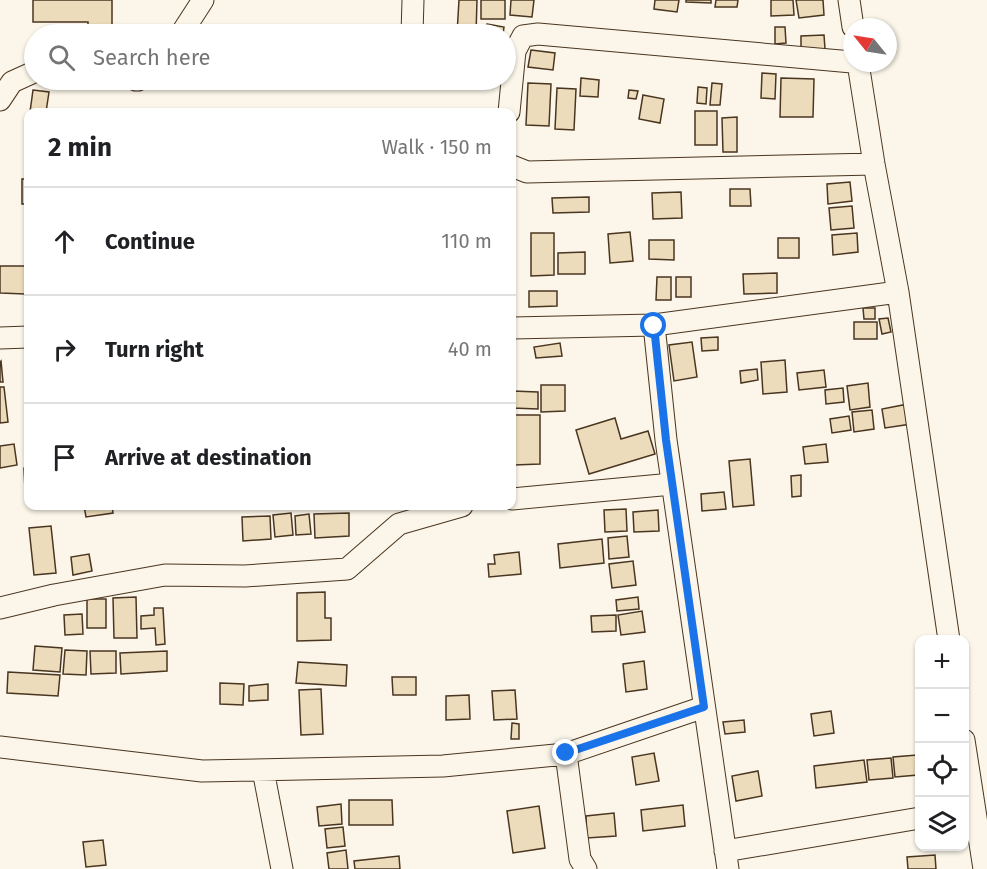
<!DOCTYPE html>
<meta charset="utf-8">
<style>
body{margin:0;font-family:"Fira Sans",sans-serif;background:#f6f6f6;color:#202124}
.controls{position:absolute;right:18px;bottom:18px;display:grid;overflow:hidden;border-radius:12px;box-shadow:0 2px 4px #0004}
.controls button{width:54px;height:54px;display:grid;place-items:center;padding:0;border:0;border-bottom:2px solid #e0e0e0;background:#fff;color:#202124;font:30px sans-serif}
.compass{position:absolute;left:843px;top:18px;width:54px;height:54px;border-radius:50%;background:#fff;box-shadow:0 2px 4px #0004;rotate:300deg}
.stop{position:absolute;width:18px;height:18px;margin:-14px;border:4px solid #1a73e8;border-radius:50%;background:#fff}
.stop.end{background:#1a73e8;border-color:#fff;box-shadow:0 2px 6px #0008}
.list{margin:0;padding:0;list-style:none}
h2{display:flex;justify-content:space-between;align-items:center;height:78px;margin:0;padding:0 24px;font-size:26px}
h2 small{font-size:20px;font-weight:400;color:#757577}
.list li{display:grid;grid-template-columns:39px 1fr auto;gap:18px;align-items:center;box-sizing:border-box;height:108px;padding:0 24px;border-top:2px solid #e0e0e0}
.list b{display:block;font-size:22px;white-space:nowrap}
.list em{font-size:20px;font-style:normal;color:#757577}
.icon{flex:none;width:33px;height:33px;fill:none;stroke:currentColor;stroke-width:2;stroke-linecap:round;stroke-linejoin:round}
.map{position:relative;flex:none;width:987px;height:869px;overflow:hidden}
.search{position:absolute;background:#fff;box-shadow:0 2px 4px #0004;left:24px;top:24px;width:492px;height:66px;display:flex;align-items:center;gap:15px;box-sizing:border-box;padding:0 21px;border-radius:33px;color:#757577;font-size:22px}
.panel{position:absolute;background:#fff;box-shadow:0 2px 4px #0004;left:24px;top:108px;width:492px;height:402px;border-radius:12px}
.map>svg:first-child{display:block}
.building{fill:#ecdcbc;stroke:#4a3520;stroke-width:1.5}
.lines{fill:none;stroke-linecap:round;stroke-linejoin:round}
.street-casing{stroke:#4a3520;stroke-width:23}
.street{stroke:#fbf6e9;stroke-width:21}
.route{stroke:#1a73e8;stroke-width:8}
</style>
<div class="map">
<svg width="987" height="869" viewBox="0 0 987 869">
<rect width="100%" height="100%" fill="#fbf6e9"/>
<!-- building -->
<path class="building" d="M33,0H112V34H88V22H33Z
M459,0H477L476,34H457Z
M481,0H505V19H481Z
M511,0H534L532,17L510,15Z
M655,0H679L677,12L654,9Z
M686,0H711V3L686,2Z
M716,0H738L737,7H715Z
M771,0H793L794,15L771,16Z
M796,0H823L824,15L799,18Z
M487,24L504,27L503,34H485Z
M775,27H785L786,43L775,44Z
M824,35L825,49L801,50V36Z
M531,50L555,53L553,70L528,67Z
M762,73L776,74L775,99L761,98Z
M581,78L599,80L598,97L580,96Z
M781,78L814,79L813,117H780Z
M528,83L551,84L549,126L526,125Z
M712,83L722,84L720,105H710Z
M698,87L707,88L706,104L697,103Z
M557,88L576,89L574,130L555,129Z
M33,90L49,92L46,112H30Z
M629,90L638,91L636,99L628,98Z
M643,95L664,99L660,123L639,119Z
M695,111H717V145H695Z
M737,117V152H723L722,118Z
M22,179H28V204H22Z
M850,182L852,201L828,204L827,184Z
M730,189H750L751,206H730Z
M681,192L682,218L653,219L652,193Z
M589,197V212L553,213L552,198Z
M852,206L854,228L831,230L829,208Z
M630,232L633,261L610,263L608,234Z
M531,233H554V275L531,276Z
M857,233L858,252L833,255L832,235Z
M778,238H799V258H778Z
M649,240H674V260L649,259Z
M585,252V274H558V253Z
M0,266H26L25,294L0,293Z
M777,273V293L744,294L743,274Z
M657,277H671V300H656Z
M676,277H691V297H676Z
M529,291H557V306L529,307Z
M863,308H875V319H864Z
M888,318L891,332L882,334L879,319Z
M854,322H877V339H854Z
M718,337V350L702,351L701,338Z
M692,342L697,377L674,381L669,345Z
M560,343L562,356L536,358L534,347Z
M785,360L787,392L763,394L761,362Z
M1,361L3,382H0V362Z
M757,369L758,380L741,383L740,371Z
M824,370L826,387L799,390L797,373Z
M868,383L870,407L850,410L847,386Z
M541,385H565V411L541,412Z
M0,387H4L8,422L0,423Z
M843,388L844,402L826,404L825,390Z
M512,391L538,392V409L512,408Z
M908,404L911,424L885,428L882,409Z
M872,410L874,429L854,432L852,412Z
M513,415H540V464L514,465Z
M849,416L851,430L832,433L830,419Z
M615,418L621,439L648,431L655,454L589,474L576,430Z
M14,444L17,465L0,468V446Z
M826,444L828,462L805,464L803,447Z
M750,459L754,505L733,507L729,461Z
M28,467V490H25L24,468Z
M801,475V496L792,497L791,476Z
M724,492L726,509L702,511L701,494Z
M84,506H112L113,513L86,517Z
M626,509L627,531L605,532L604,510Z
M658,510L659,531L634,532L633,512Z
M291,513L293,535L275,537L273,515Z
M349,513V536L315,538L314,514Z
M309,514L311,534L296,535L295,516Z
M270,516L271,539L243,541L242,517Z
M51,526L56,573L34,575L29,528Z
M627,536L629,557L609,559L608,538Z
M602,539L604,563L560,568L558,544Z
M519,552L521,574L489,577L488,564H495L494,555Z
M89,554L92,571L73,575L71,557Z
M633,561L636,585L612,588L609,564Z
M325,592V618H331V640L297,641V593Z
M136,597L137,638H114L113,598Z
M638,597L639,609L617,611L616,600Z
M87,599H106V628H87Z
M154,608H163L165,644L156,645L155,628L141,629V616L154,615Z
M642,611L645,632L621,635L618,615Z
M82,614L83,634L65,635L64,615Z
M616,615V631L592,632L591,616Z
M35,646L62,648L60,672L33,670Z
M65,650L87,651L86,675L63,674Z
M90,651H116V673L91,674Z
M167,651V671L121,674L120,653Z
M644,661L647,689L626,692L623,664Z
M298,662L347,665L346,686L296,683Z
M8,672L60,675L58,696L7,693Z
M392,677H416V695H393Z
M220,683L244,684L243,705L220,704Z
M268,684V700L249,701V686Z
M321,689L323,734L301,735L299,690Z
M515,690L517,719L494,720L492,691Z
M469,695L470,719L446,720V696Z
M831,711L834,733L814,736L811,714Z
M744,720L745,732L725,734L723,722Z
M512,723L519,724V739H511Z
M654,753L659,781L636,785L632,757Z
M917,755L918,775L895,777L893,757Z
M891,758L893,778L869,780L867,760Z
M864,760L867,782L816,788L814,766Z
M758,771L762,796L736,801L732,776Z
M349,800H392L393,825H349Z
M341,804L342,824L319,826L317,807Z
M683,805L685,826L643,831L641,810Z
M539,806L545,848L513,853L507,811Z
M614,813L616,836L587,838L586,816Z
M343,827L345,846L327,848L325,829Z
M103,840L106,865L86,867L83,842Z
M346,850L348,869H329L327,853Z
M935,855L936,869H908L907,857Z
M399,856L400,869H355L354,861Z"/>
<g class="lines">
<!-- street casing -->
<g class="street-casing">
<path id="street" d="M849,0L853,27
M181,34L203,0
M412,34L413,0
M858,63L874,164L898,292L949,640
M136,80H138
M0,100L12,82L34,72
M509,112L515,51L523,36L538,34L852,62
M512,166L527,172L874,164
M654,325L666,440L728,869
M512,328L654,325L898,292
M0,338L28,337
M512,499L672,484
M0,608L54,595L165,575L245,576L347,569L399,524L462,506
M964,740L984,869
M0,747L202,771L443,766L566,754L704,707
M566,754L580,859L586,869
M263,770L282,869
M725,851L920,818"/>
</g>
<!-- street -->
<use href="#street" class="street"/>
</g>
<g class="lines">
<!-- route -->
<path class="route" d="M566,753L704,707L666,440L654,326"/>
</g>
</svg>
<div class="controls">
<button>+</button>
<button>−</button>
<button><svg class="icon" aria-label="locate" viewBox="0 0 24 24"><circle cx="12" cy="12" r="6"/><path d="M12 2v4M12 18v4M2 12h4M18 12h4"/></svg></button>
<button><svg class="icon" aria-label="layers" viewBox="0 0 24 24"><path d="M12 4l9 5-9 5-9-5zM3 14l9 5 9-5"/></svg></button>
</div>
<svg class="compass" viewBox="-18 -18 36 36"><path d="M0-13l5 13h-10z" fill="#e53935"/><path d="M0 13l5-13h-10z" fill="#757577"/></svg>
<div class="stop" style="left:654px;top:326px"></div>
<div class="stop end" style="left:566px;top:753px"></div>
<div class="search"><svg class="icon" aria-label="search" viewBox="0 0 24 24"><circle cx="10" cy="10" r="6"/><path d="M15 15l6 6"/></svg>Search here</div>
<section class="panel">
<h2>2 min<small>Walk · 150 m</small></h2>
<ul class="list">
<li><svg class="icon" aria-label="ahead" viewBox="0 0 24 24"><path d="M12 20V5M6 11l6-6 6 6"/></svg><div><b>Continue</b></div><em>110 m</em></li>
<li><svg class="icon" aria-label="right" viewBox="0 0 24 24"><path d="M7 20v-9h11M14 6l5 5-5 5"/></svg><div><b>Turn right</b></div><em>40 m</em></li>
<li><svg class="icon" aria-label="arrive" viewBox="0 0 24 24"><path d="M6 21V4h12l-3 4 3 4H6"/></svg><div><b>Arrive at destination</b></div></li>
</ul>
</section>
</div>
